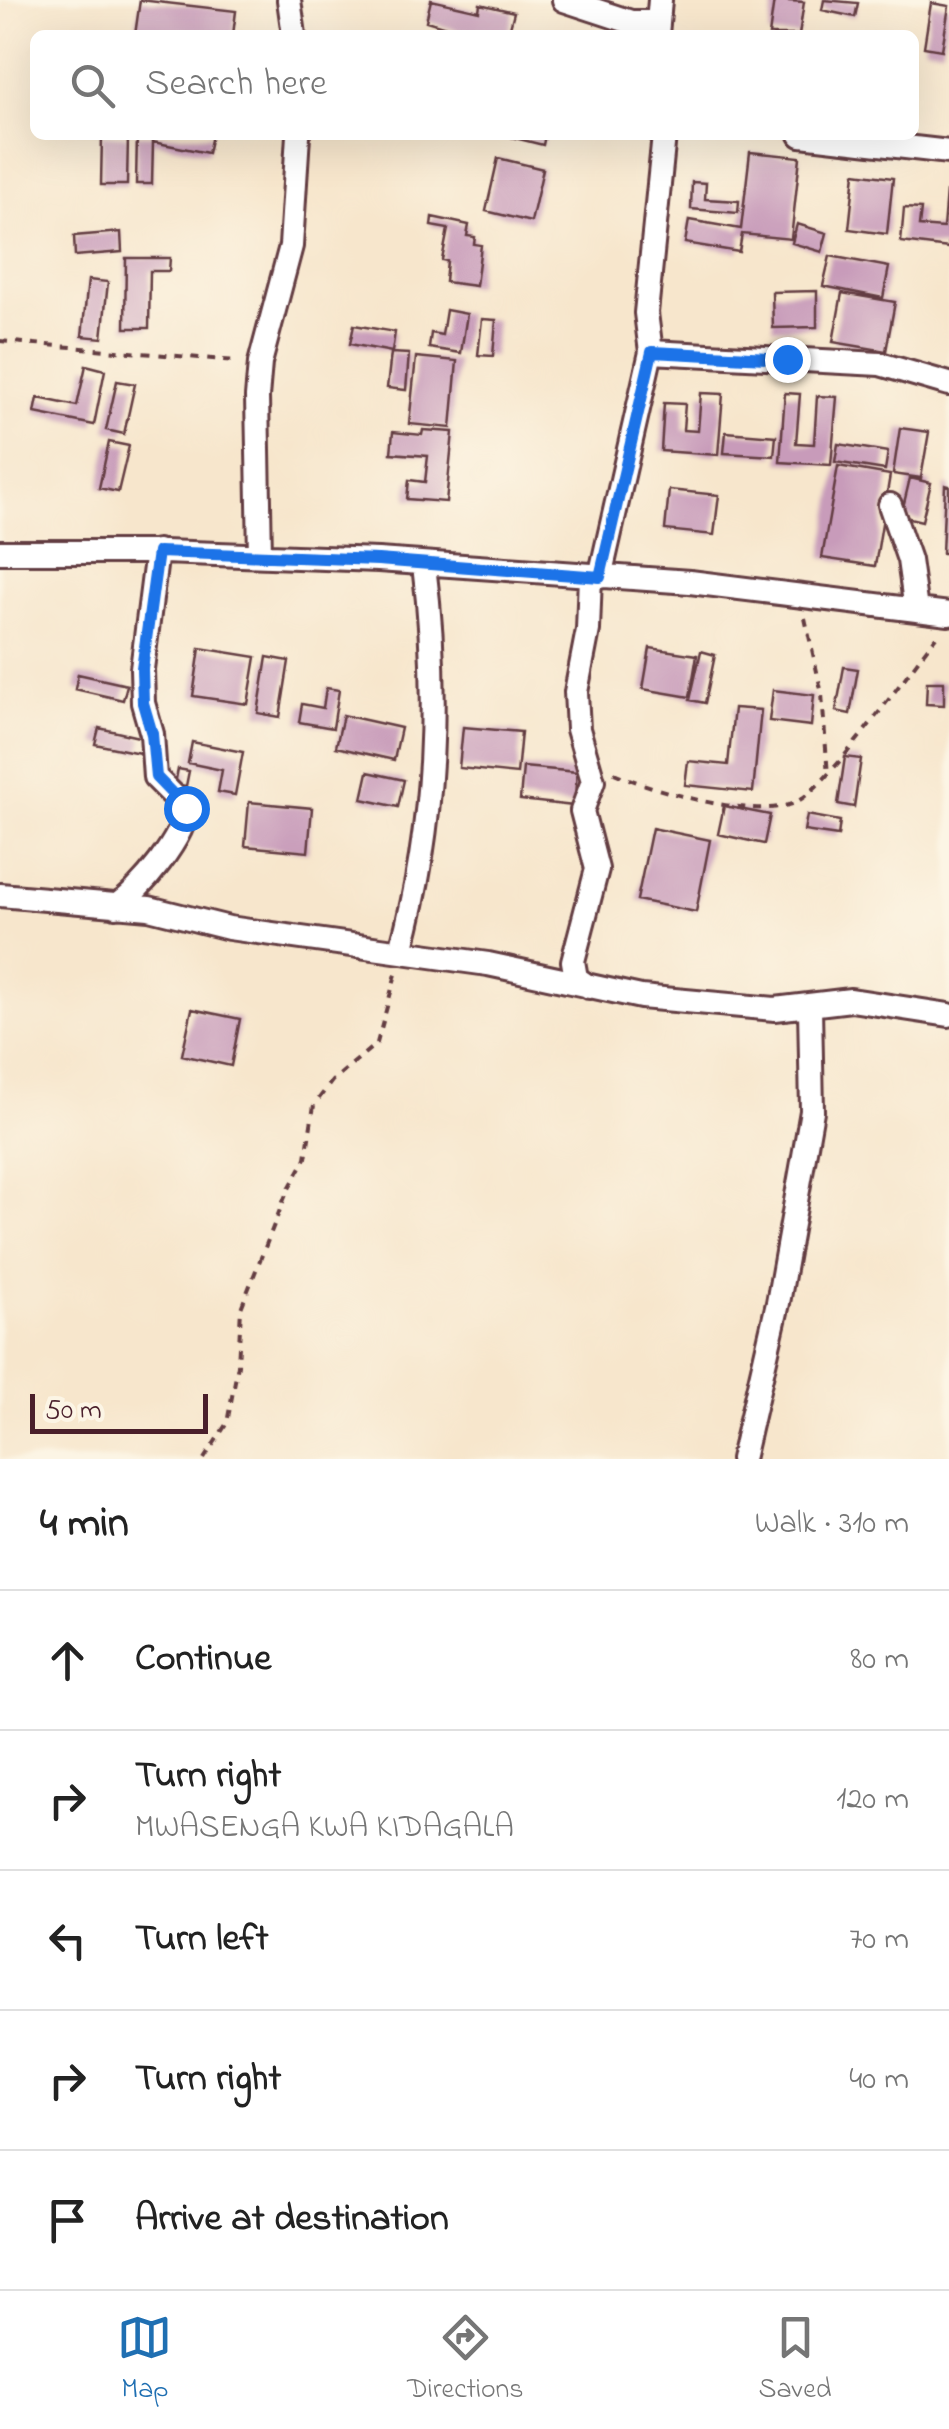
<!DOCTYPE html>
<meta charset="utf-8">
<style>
body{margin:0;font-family:"Indie Flower",sans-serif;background:#f6f6f6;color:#222}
.scale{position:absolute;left:30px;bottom:25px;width:178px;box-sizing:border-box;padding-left:10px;border:5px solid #4a1f2b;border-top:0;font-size:28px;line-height:35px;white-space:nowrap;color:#4a1f2b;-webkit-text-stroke:8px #fcf5e5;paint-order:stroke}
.stop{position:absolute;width:30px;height:30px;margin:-22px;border:8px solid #1a73e8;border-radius:50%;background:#fff}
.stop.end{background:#1a73e8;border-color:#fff;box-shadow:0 2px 10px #0008}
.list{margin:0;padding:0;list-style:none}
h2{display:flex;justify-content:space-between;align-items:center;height:130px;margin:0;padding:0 40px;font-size:42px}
h2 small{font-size:32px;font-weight:400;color:#767676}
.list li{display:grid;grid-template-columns:65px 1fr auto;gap:30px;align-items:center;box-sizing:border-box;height:140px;padding:0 40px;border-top:2px solid #e0e0e0}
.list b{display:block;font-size:38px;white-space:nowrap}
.list p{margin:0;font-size:32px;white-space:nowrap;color:#767676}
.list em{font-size:32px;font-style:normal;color:#767676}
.icon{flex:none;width:55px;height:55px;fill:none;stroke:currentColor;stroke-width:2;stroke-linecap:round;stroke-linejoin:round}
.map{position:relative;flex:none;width:949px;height:1459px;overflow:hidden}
.search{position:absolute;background:#fff;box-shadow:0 10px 40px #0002;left:30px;right:30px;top:30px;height:110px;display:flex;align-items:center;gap:25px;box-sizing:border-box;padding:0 35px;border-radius:15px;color:#767676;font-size:38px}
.sheet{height:830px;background:#fff}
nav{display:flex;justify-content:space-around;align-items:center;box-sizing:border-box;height:140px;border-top:2px solid #e0e0e0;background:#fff;font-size:28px;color:#767676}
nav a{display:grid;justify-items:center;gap:5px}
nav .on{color:#1f6fb2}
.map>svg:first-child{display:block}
.building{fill:#c89bba}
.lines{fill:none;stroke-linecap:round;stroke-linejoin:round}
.street-casing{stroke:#643d43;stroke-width:28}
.path{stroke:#643d43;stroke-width:4;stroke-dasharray:8 8;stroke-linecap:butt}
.street{stroke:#fff;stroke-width:22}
.route{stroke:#1a73e8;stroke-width:12}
</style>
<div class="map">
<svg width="949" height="1459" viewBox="0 0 949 1459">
<rect width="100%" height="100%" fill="#fcf5e5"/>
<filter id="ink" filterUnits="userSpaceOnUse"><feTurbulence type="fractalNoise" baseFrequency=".01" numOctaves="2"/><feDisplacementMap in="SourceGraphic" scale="20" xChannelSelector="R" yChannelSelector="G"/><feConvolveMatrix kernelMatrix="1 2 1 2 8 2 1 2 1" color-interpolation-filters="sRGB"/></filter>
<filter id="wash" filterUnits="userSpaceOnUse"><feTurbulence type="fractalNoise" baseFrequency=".0048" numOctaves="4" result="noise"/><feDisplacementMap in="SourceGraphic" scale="40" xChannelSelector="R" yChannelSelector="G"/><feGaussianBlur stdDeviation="2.25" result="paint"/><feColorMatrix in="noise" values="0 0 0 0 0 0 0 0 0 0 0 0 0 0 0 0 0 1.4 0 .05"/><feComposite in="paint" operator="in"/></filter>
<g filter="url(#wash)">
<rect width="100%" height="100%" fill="#f7e6cc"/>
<g id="blocks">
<!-- building -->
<path class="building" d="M140,0L236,11L233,35H135Z
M431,0L479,11L480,4L514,12L508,35H473L426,21Z
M774,0L804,2L799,35H769Z
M824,0L858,3L855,17L822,10Z
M931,3L949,6L942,50L924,47Z
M102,135L128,136L127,185H101Z
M137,135H212L208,153L153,142L152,184H136Z
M503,135H545L543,145Z
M750,152L800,157L791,239L742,234L739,252L685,243L689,220L741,229Z
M498,158L543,169L531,222L486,211Z
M855,173L893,178L887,234L849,229Z
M692,182L706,183L705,199L739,201L738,213L691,209Z
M946,191L949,248L901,242L904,208L921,209L919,226L943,228Z
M432,217L469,225L467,236L475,237L474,244L481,245L476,286L445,282L447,261L442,260L448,229L431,226Z
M797,224L827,233L822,252L792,243Z
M121,232L122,252L75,256L74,236Z
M830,256L889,267L883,298L823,286Z
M126,258H170L169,271H150L149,328H125Z
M88,280L108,282L102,338L82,336Z
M817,291V327L773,328L772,292Z
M842,293L895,302L886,351L833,342Z
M446,310L467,314L461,353L429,348L431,333L442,335Z
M482,319L496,320L493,356L478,355Z
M354,325L395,332L392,352L350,344Z
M391,353L409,354L406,390L387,388Z
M416,357L457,361L451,428L409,424Z
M86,365L105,370L94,425L35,413L38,398L77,406Z
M117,381L135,384L124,434L106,430Z
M701,393L723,394L718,455L661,451L664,403L685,404L683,430L698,431Z
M785,393L800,394L796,443L814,444L817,396L837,397L831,465L780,462Z
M900,428L929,432L921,478L893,474Z
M423,430L453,432L446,502L407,499L409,480L425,482L428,456L391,453L393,432L422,435Z
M726,432L776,436L774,456L724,453Z
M109,442L129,446L118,492L99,488Z
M838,444L888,452L885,470L835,462Z
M838,466L890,475L875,566L822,558Z
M910,478L931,483L922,521L901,516Z
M945,485L949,486V553H942Z
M669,490L719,495L714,535L665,530Z
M200,648L256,657L248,704L193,696Z
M650,648L697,655L690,697L643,689Z
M701,651L715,655L705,703L690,700Z
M267,657L289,661L280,717L258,713Z
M844,667L858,669L850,714L836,711Z
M78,674L127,685L123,700L75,689Z
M927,682H944V705L926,704Z
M326,688L339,690L333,728L299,722L302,704L323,708Z
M773,690L814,695L811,726L769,721Z
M734,708L761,710L753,792L685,785L688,761L728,765Z
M343,715L401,728L394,760L336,747Z
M463,727L521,732L517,774L459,768Z
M99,728L143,738L140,753L95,744Z
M192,742L243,752L235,795L218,792L222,770L188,763Z
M845,757L861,759L854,807L838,804Z
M523,767L577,772L574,806L520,800Z
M178,769L189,771L186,786L175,784Z
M368,772L404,780L398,807L362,799Z
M249,802L312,808L308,852L245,846Z
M724,806L770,815L764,844L718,834Z
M807,815L840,821L838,836L804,831Z
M652,828L710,840L696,912L637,900Z
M192,1009L240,1019L231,1066L182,1055Z"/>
</g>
</g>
<g filter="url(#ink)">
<use href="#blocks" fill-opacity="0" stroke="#643d43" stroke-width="2.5"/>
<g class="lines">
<!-- street casing -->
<g class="street-casing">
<path id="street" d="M289,0L294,35
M564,0L631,22H655
M657,35L660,0
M801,135L949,152
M651,352L880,364L949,384
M890,505L909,560L916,610
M0,552H163L378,560L690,582L949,614
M260,555L257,397L260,363L291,246L298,135
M600,577L651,352L646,313L664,135
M0,895L149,908L229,928L488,964L641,997L775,1009L851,1000L949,1015
M116,906C138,894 187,834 186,808L155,777L152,734L143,703L142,669L157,551
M401,950C435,826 440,692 424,565
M589,987L576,978L573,961L597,869L582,811L593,781L578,729L576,692L588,630L590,576
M742,1459L778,1303L812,1111L810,1008"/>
</g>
<!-- path -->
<path class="path" d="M0,341L236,361
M805,618L822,694L828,776
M614,773C656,791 748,819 792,804C826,792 908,671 936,637
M204,1459L227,1423L238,1365L241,1308L287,1192L306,1158L314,1105L332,1081L377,1043L396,974"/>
<!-- street -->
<use href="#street" class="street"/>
</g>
</g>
<g class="lines" filter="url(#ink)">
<!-- route -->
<path class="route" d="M186,808L156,777L152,734L143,703L142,669L158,552L378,560L600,577L652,352L787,359"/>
</g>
</svg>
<div class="scale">50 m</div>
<div class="stop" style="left:186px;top:808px"></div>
<div class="stop end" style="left:787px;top:359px"></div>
<div class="search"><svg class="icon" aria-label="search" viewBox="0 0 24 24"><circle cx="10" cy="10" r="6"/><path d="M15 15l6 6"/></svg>Search here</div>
</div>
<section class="sheet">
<h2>4 min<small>Walk · 310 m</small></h2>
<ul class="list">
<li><svg class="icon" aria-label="ahead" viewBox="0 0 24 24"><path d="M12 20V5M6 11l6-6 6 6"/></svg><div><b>Continue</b></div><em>80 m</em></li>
<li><svg class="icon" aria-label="right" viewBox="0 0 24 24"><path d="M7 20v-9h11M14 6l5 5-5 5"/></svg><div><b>Turn right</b><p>MWASENGA KWA KIDAGALA</p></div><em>120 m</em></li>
<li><svg class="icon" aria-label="left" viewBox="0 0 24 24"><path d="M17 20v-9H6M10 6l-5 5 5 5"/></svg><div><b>Turn left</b></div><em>70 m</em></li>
<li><svg class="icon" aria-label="right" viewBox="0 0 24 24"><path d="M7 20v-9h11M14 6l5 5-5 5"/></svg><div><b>Turn right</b></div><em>40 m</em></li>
<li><svg class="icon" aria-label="arrive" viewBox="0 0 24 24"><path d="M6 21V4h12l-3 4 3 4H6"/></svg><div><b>Arrive at destination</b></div></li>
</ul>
</section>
<nav>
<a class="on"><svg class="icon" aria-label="map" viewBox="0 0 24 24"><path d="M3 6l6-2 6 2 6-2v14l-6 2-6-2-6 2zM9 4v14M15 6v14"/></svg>Map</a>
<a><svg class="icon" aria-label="directions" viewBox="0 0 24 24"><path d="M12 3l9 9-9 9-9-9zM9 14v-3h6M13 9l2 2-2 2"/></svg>Directions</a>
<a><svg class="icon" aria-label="saved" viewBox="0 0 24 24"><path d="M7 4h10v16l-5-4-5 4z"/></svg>Saved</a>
</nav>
